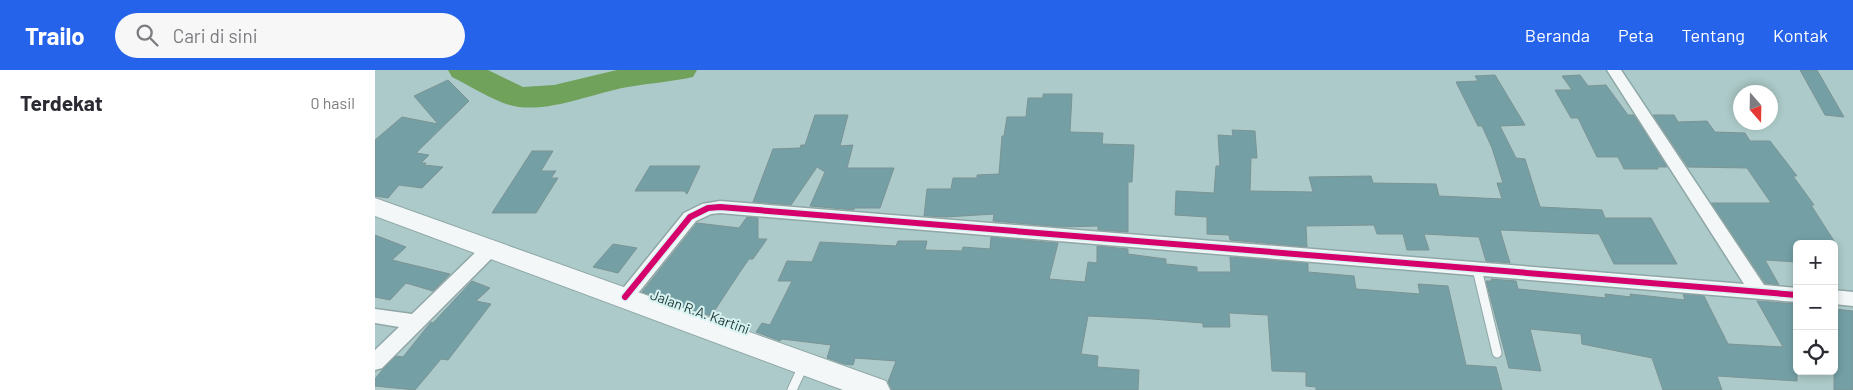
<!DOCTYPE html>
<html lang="id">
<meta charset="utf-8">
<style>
body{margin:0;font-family:Barlow,sans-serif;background:#f7f7f7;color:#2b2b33}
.controls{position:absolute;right:15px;bottom:15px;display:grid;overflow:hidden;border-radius:8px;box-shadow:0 2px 8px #0003}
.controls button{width:45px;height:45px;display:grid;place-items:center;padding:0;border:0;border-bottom:1px solid #e1e1e2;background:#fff;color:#2b2b33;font:25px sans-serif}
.compass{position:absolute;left:1358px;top:15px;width:45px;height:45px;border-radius:50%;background:#fff;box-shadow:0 2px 8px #0003;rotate:160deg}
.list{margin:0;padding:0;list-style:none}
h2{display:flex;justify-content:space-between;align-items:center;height:65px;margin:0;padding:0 20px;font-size:21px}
h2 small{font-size:16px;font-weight:400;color:#7c7c81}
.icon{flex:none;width:28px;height:28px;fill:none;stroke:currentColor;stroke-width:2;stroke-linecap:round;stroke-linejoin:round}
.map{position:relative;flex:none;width:1478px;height:320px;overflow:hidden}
header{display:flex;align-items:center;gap:30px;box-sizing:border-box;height:70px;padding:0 25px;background:#2563eb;color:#fff}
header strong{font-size:24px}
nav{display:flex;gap:28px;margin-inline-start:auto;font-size:18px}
.search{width:350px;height:45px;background:#f7f7f7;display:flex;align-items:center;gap:12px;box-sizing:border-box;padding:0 18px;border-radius:28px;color:#7c7c81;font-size:19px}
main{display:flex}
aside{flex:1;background:#fff}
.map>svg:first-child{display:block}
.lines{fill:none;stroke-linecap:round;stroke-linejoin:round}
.river{fill:#70a25b;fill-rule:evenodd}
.building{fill:#74a0a5;stroke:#7c9395}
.service-casing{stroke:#8fa7a7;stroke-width:11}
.minor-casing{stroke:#8fa7a7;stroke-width:3}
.secondary-casing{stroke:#8fa7a7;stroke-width:2}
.service{stroke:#f3f7f7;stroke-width:9}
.minor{fill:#f3f7f7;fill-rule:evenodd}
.secondary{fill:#f3f7f7;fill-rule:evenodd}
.cycleway-casing{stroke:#d6f2f1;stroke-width:9}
.cycleway{stroke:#d6006c;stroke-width:6}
.labels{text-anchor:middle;stroke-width:4;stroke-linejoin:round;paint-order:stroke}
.street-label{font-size:14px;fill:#223938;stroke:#d6f2f1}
</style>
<header>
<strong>Trailo</strong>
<div class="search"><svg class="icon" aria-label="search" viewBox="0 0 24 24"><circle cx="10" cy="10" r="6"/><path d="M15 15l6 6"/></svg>Cari di sini</div>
<nav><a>Beranda</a><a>Peta</a><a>Tentang</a><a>Kontak</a></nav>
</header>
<main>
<aside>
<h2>Terdekat<small>0 hasil</small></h2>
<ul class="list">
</ul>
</aside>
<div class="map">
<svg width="1478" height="320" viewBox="0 0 1478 320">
<rect width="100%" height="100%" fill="#accac9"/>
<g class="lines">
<!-- river -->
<path class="river" d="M73,0H113L148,17L179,15L242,0H322L318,7C296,12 274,13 253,17C218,23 180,41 144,37C124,35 96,16 77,7Z"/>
</g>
<!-- building -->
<path class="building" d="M1425,0H1442L1469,47L1450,45Z
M1120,5L1150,55L1125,56L1141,88L1150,89L1165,137L1227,140L1230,148H1276L1302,194H1239L1224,164L1125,160L1135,193L1111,191L1104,167L1049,164L1054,180H1032L1028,164H1002L999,155L931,156L932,177L855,170L854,165L832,164V147L800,145L801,121L839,123L841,96H845L843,65L858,66L857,60L880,61L882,88H876L875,121L938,122L934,107L996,106L998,113L1061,114L1064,126L1127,129L1122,113H1128L1117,78L1107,56H1103L1081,12L1103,11L1100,6Z
M1205,5L1213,16L1231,15L1253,45H1259L1292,97H1282L1283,99H1249L1243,87H1222L1203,48H1196L1180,20H1197L1187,6Z
M73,10L94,31L41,83L54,85L46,93H51L49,95L68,97L47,118L24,115L13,128L0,126V70L27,47L63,54L39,26Z
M668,24H697L695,62L728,63L727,74L759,75L757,112H753V162L723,160V156L687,157L618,151L619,144L571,147L549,146L552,119H576L578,108H602V105L624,104L627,66H629L632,47H651L653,28H668Z
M440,45H473L465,76L478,75L472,98H519L505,138H479V140L435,136L450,102L442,97L416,135L378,132L398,79L425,78L426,75H430Z
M1278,45H1299L1303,52L1332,51L1340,62L1370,63L1375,71H1395L1422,106H1418L1439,135H1436L1461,174H1422V192L1390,190L1404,215L1390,213L1336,133H1396L1372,98L1313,97Z
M157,81H178L166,101H181L176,108H183L161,143H117Z
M275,96H325L312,124L309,121H260Z
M372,147L383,148V169H392L378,189H374L365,202L336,246L304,235L306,232L288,229L267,222L322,153L364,158Z
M0,165L31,177L17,190L75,204L58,221L31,213L15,230L0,227Z
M616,167L683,173L674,209L710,212L713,192L722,193V176L753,179V184L791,189V194L822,197V202H856L855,187L933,193V202L979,206L981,219L1045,224L1043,214L1073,216L1091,295L1121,297L1127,320H941V317L931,316V302L897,301L893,245L854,243L855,257H828V253L777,249L713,246L706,284L723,286L722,297L764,300L763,320H517L513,312L521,291L480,288L478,295L469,294L452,288L456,275L407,269L405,271L381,262L387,253L395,255L417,211H403L412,191L437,192L445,172L521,176L523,171H552L550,180L587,181L588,177L615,179Z
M238,174L262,178L243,203L218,197Z
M1116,209L1141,211L1143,219L1231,228L1230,224L1256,227L1255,224L1310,230L1308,224L1329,226L1353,274L1408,277L1382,231L1422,234V311L1342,306L1347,320H1288L1277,288L1207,274L1206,264L1155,259L1166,301L1134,298L1111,211H1117Z
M97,211L115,218L101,231L116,234L73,290L66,289L40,320L0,316V309L8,299L21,286L28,287L56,252L58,253Z
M1459,239L1478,241V320H1459Z"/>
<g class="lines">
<!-- service casing -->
<g class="service-casing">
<path id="service" d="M1102,199L1122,283
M417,320L429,294"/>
</g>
<!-- minor casing -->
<g class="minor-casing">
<path id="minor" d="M1232,0H1246L1389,215L1422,218V232L345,143L336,144L321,151L256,232L250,234L244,232L241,227L309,143L327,134L345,131L1369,214Z
M115,173L121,174L123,179L121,184L7,298L0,300V280L24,257L0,253V239L37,244L109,174Z
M1459,220L1478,222V236L1459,234Z"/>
</g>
<!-- secondary casing -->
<g class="secondary-casing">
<path id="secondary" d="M0,128L511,311L515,320H468L0,146Z"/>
</g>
<!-- service -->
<use href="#service" class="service"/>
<!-- minor -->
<use href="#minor" class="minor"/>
<!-- secondary -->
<use href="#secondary" class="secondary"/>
<!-- cycleway casing -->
<g class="cycleway-casing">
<path id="cycleway" d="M250,227L315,147L333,138L345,137L1422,225"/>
</g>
<!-- cycleway -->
<use href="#cycleway" class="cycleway"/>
</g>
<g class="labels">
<!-- street labels -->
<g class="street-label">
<text transform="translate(325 242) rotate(20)" y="5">Jalan R.A. Kartini</text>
</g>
</g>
</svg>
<div class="controls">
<button>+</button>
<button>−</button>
<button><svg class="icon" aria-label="locate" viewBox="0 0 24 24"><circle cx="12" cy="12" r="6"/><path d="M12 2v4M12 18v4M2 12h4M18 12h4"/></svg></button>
</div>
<svg class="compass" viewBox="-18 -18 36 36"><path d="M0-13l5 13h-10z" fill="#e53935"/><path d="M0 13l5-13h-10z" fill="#7c7c81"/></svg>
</div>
</main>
